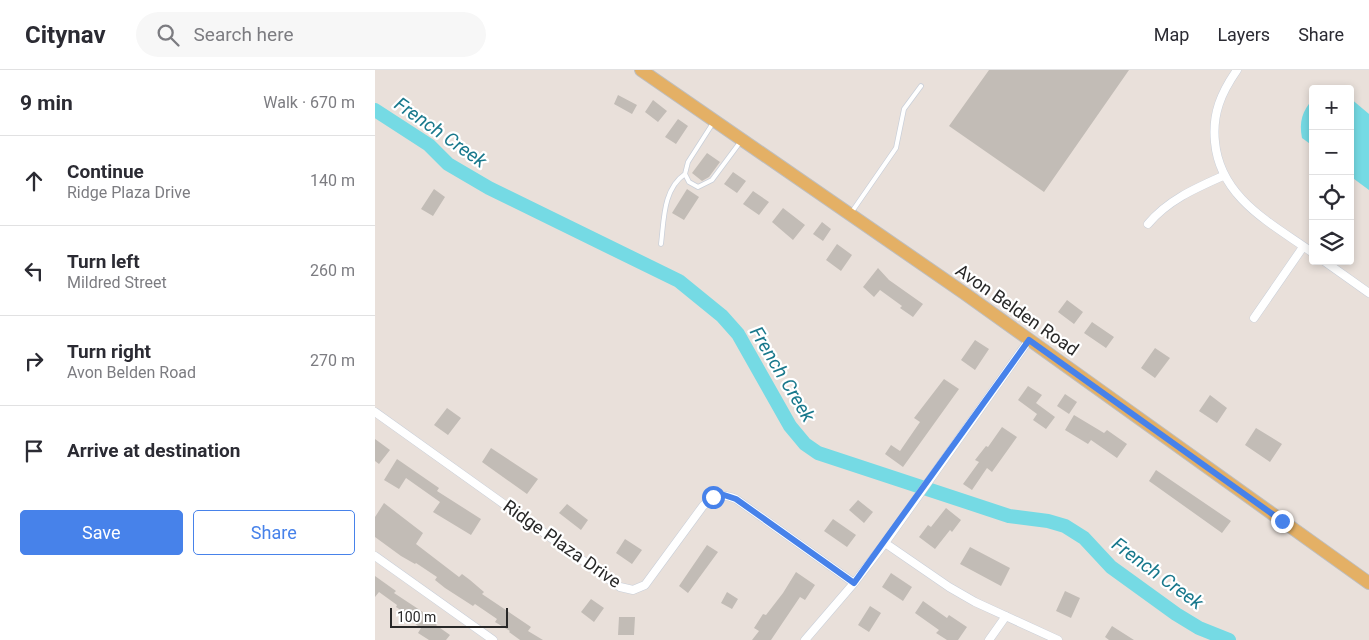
<!DOCTYPE html>
<meta charset="utf-8">
<style>
body{margin:0;font-family:Roboto,sans-serif;background:#f7f7f7;color:#2b2b33}
.controls{position:absolute;right:15px;top:15px;display:grid;overflow:hidden;border-radius:5px;box-shadow:0 2px 8px #0003}
.controls button{width:45px;height:45px;display:grid;place-items:center;padding:0;border:0;border-bottom:1px solid #e1e1e2;background:#fff;color:#2b2b33;font:25px sans-serif}
.scale{position:absolute;left:15px;bottom:12px;width:118px;box-sizing:border-box;padding-left:5px;border:2px solid #282828;border-top:0;font-size:14px;line-height:18px;white-space:nowrap;color:#282828;-webkit-text-stroke:4px #fff;paint-order:stroke}
.stop{position:absolute;width:15px;height:15px;margin:-11px;border:4px solid #4782ea;border-radius:50%;background:#fff}
.stop.end{background:#4782ea;border-color:#fff;box-shadow:0 1px 5px #0008}
.list{margin:0;padding:0;list-style:none}
h2{display:flex;justify-content:space-between;align-items:center;height:65px;margin:0;padding:0 20px;font-size:21px}
h2 small{font-size:16px;font-weight:400;color:#7c7c81}
.list li{display:grid;grid-template-columns:32px 1fr auto;gap:15px;align-items:center;box-sizing:border-box;height:90px;padding:0 20px;border-top:1px solid #e1e1e2}
.list b{display:block;font-size:19px;white-space:nowrap}
.list p{margin:0;font-size:16px;white-space:nowrap;color:#7c7c81}
.list em{font-size:16px;font-style:normal;color:#7c7c81}
.actions{display:flex;gap:10px;padding:15px 20px}
.actions a{flex:1;padding:11px 0;border:1px solid #4782ea;border-radius:5px;text-align:center;font-size:18px;color:#4782ea}
.actions .main{background:#4782ea;color:#fff}
.icon{flex:none;width:28px;height:28px;fill:none;stroke:currentColor;stroke-width:2;stroke-linecap:round;stroke-linejoin:round}
.map{position:relative;flex:none;width:994px;height:570px;overflow:hidden}
header{display:flex;align-items:center;gap:30px;box-sizing:border-box;height:70px;padding:0 25px;background:#fff;border-bottom:1px solid #e1e1e2}
header strong{font-size:24px}
nav{display:flex;gap:28px;margin-inline-start:auto;font-size:18px}
.search{width:350px;height:45px;background:#f7f7f7;display:flex;align-items:center;gap:12px;box-sizing:border-box;padding:0 18px;border-radius:28px;color:#7c7c81;font-size:19px}
main{display:flex}
aside{flex:1;background:#fff}
.map>svg:first-child{display:block}
.water{fill:#75dae4}
.lines{fill:none;stroke-linecap:round;stroke-linejoin:round}
.river{stroke:#75dae4;stroke-width:14}
.building{fill:#c2bcb6}
.service-casing{stroke:#c9cfd9;stroke-width:5.5}
.minor-casing{stroke:#c9cfd9;stroke-width:9}
.primary-casing{stroke:#bebebe;stroke-width:14}
.service{stroke:#fff;stroke-width:4}
.minor{stroke:#fff;stroke-width:8}
.primary{stroke:#e4b065;stroke-width:12}
.route{stroke:#4782ea;stroke-width:6}
.labels{text-anchor:middle;stroke-width:4.5;stroke-linejoin:round;paint-order:stroke}
.street-label{font-size:18px;fill:#282828;stroke:#fff}
.water-label{font-size:19px;font-style:italic;fill:#18788c;stroke:#fff}
</style>
<header>
<strong>Citynav</strong>
<div class="search"><svg class="icon" aria-label="search" viewBox="0 0 24 24"><circle cx="10" cy="10" r="6"/><path d="M15 15l6 6"/></svg>Search here</div>
<nav><a>Map</a><a>Layers</a><a>Share</a></nav>
</header>
<main>
<aside>
<h2>9 min<small>Walk · 670 m</small></h2>
<ul class="list">
<li><svg class="icon" aria-label="ahead" viewBox="0 0 24 24"><path d="M12 20V5M6 11l6-6 6 6"/></svg><div><b>Continue</b><p>Ridge Plaza Drive</p></div><em>140 m</em></li>
<li><svg class="icon" aria-label="left" viewBox="0 0 24 24"><path d="M17 20v-9H6M10 6l-5 5 5 5"/></svg><div><b>Turn left</b><p>Mildred Street</p></div><em>260 m</em></li>
<li><svg class="icon" aria-label="right" viewBox="0 0 24 24"><path d="M7 20v-9h11M14 6l5 5-5 5"/></svg><div><b>Turn right</b><p>Avon Belden Road</p></div><em>270 m</em></li>
<li><svg class="icon" aria-label="arrive" viewBox="0 0 24 24"><path d="M6 21V4h12l-3 4 3 4H6"/></svg><div><b>Arrive at destination</b></div></li>
</ul>
<div class="actions"><a class="main">Save</a><a>Share</a></div>
</aside>
<div class="map">
<svg width="994" height="570" viewBox="0 0 994 570">
<rect width="100%" height="100%" fill="#e9e0da"/>
<!-- water -->
<path class="water" d="M975,28L994,44V120L975,106Z
M938,29V76L927,68C924,52 927,41 938,29Z"/>
<g class="lines">
<!-- river -->
<path class="river" d="M0,40L54,75L73,94L114,118L304,211L347,246L363,264L415,356L430,374L443,383L634,446L673,451L690,456L709,468L736,497L801,544L824,558L854,570"/>
</g>
<!-- building -->
<path class="building" d="M614,0H754L669,122L574,56Z
M243,25L262,35L257,44L239,34Z
M278,30L292,41L283,52L270,42Z
M303,49L313,56L301,74L290,67Z
M332,83L345,92L334,107L327,111L317,103Z
M358,102L371,111L362,123L349,114Z
M59,119L70,127L58,146L46,139Z
M312,119L324,127L309,150L297,143Z
M378,121L394,132L384,145L368,134Z
M408,138L430,155L418,170L397,152Z
M447,152L456,159L448,171L438,164Z
M462,174L477,185L466,201L451,190Z
M503,198L514,210L548,234L538,247L525,238L527,236L505,220L499,227L488,217Z
M692,230L708,242L699,254L683,242Z
M717,252L739,267L731,278L709,263Z
M600,270L614,279L600,300L586,290Z
M780,278L795,288L780,308L766,298Z
M569,309L584,319L528,397L510,384L516,375L525,381L545,352L539,348Z
M653,316L667,325L661,333L680,347L671,359L658,350L662,344L643,330Z
M690,324L702,332L694,344L682,336Z
M835,325L852,338L842,353L824,341Z
M72,338L86,348L73,365L59,355Z
M699,345L729,363L732,360L752,374L742,388L716,370L713,374L690,360Z
M627,357L642,367L617,402L612,398L597,420L588,414L604,392L600,390L611,376L613,377Z
M881,358L907,374L895,392L870,375Z
M0,369L15,380L4,394L0,391Z
M116,378L163,409L152,424L107,392Z
M22,389L64,418L62,421L106,449L96,465L58,442L65,432L31,408L24,419L9,410Z
M781,400L856,451L847,463L774,411Z
M483,430L498,442L489,453L474,440Z
M9,433L48,463L41,474L84,507L87,504L95,510L109,522L107,524L156,557L153,561L168,570H145L134,562L135,561L120,552L122,549L100,534L98,536L70,518L60,510L62,507L41,493L40,494L26,486L0,467V447Z
M192,434L213,450L206,460L184,443Z
M571,438L586,450L577,462L575,460L560,479L544,467L553,455L556,457Z
M458,449L481,465L472,477L449,461Z
M250,469L267,480L257,494L241,483Z
M332,475L343,482L313,523L304,516Z
M595,477L635,498L626,516L585,494Z
M421,502L440,515L430,530L425,527L396,570H377L384,561L379,558L388,544L391,545L408,523Z
M516,503L537,517L528,531L507,517Z
M0,506L21,521L19,523L63,552L61,555L75,565L71,570H54L43,563L46,558L36,551L38,548L21,537L22,535L4,522L0,527Z
M690,521L705,528L696,548L681,541Z
M352,522L363,529L357,539L346,533Z
M216,529L229,538L219,552L206,542Z
M548,531L572,548L574,545L592,557L583,570H572L561,563L564,560L540,543Z
M495,536L506,543L494,562L483,555Z
M244,547H260L259,565H243Z
M737,556L759,570H734L730,567Z"/>
<g class="lines">
<!-- service casing -->
<g class="service-casing">
<path id="service" d="M338,53L313,92L310,104L314,112L323,117L337,110L366,71
M476,143L521,78L529,39L546,16
M286,174C289,150 288,119 310,104"/>
</g>
<!-- minor casing -->
<g class="minor-casing">
<path id="minor" d="M862,0C846,23 837,44 840,72C845,128 896,153 938,183
M773,154C793,130 821,118 848,106
M949,191L994,223
M879,248L928,177
M0,342L245,517L258,520L270,515L328,436C338,425 348,423 361,429L479,513
M510,473L574,517L600,532L683,570
M0,486L118,570
M430,570L479,513L510,473L654,270
M614,570L631,546"/>
</g>
<!-- primary casing -->
<g class="primary-casing">
<path id="primary" d="M266,0L589,223L994,513"/>
</g>
<!-- service -->
<use href="#service" class="service"/>
<!-- minor -->
<use href="#minor" class="minor"/>
<!-- primary -->
<use href="#primary" class="primary"/>
</g>
<g class="lines">
<!-- route -->
<path class="route" d="M338,427L349,425L361,429L479,513L654,270L907,451"/>
</g>
<g class="labels">
<!-- street labels -->
<g class="street-label">
<text transform="translate(642 240) rotate(35)" y="6">Avon Belden Road</text>
<text transform="translate(187 474) rotate(35)" y="6">Ridge Plaza Drive</text>
</g>
<!-- water labels -->
<g class="water-label">
<text transform="translate(66 62) rotate(35)" y="7">French Creek</text>
<text transform="translate(408 304) rotate(59)" y="7">French Creek</text>
<text transform="translate(783 503) rotate(36)" y="7">French Creek</text>
</g>
</g>
</svg>
<div class="controls">
<button>+</button>
<button>−</button>
<button><svg class="icon" aria-label="locate" viewBox="0 0 24 24"><circle cx="12" cy="12" r="6"/><path d="M12 2v4M12 18v4M2 12h4M18 12h4"/></svg></button>
<button><svg class="icon" aria-label="layers" viewBox="0 0 24 24"><path d="M12 4l9 5-9 5-9-5zM3 14l9 5 9-5"/></svg></button>
</div>
<div class="scale">100 m</div>
<div class="stop" style="left:338px;top:427px"></div>
<div class="stop end" style="left:907px;top:451px"></div>
</div>
</main>
